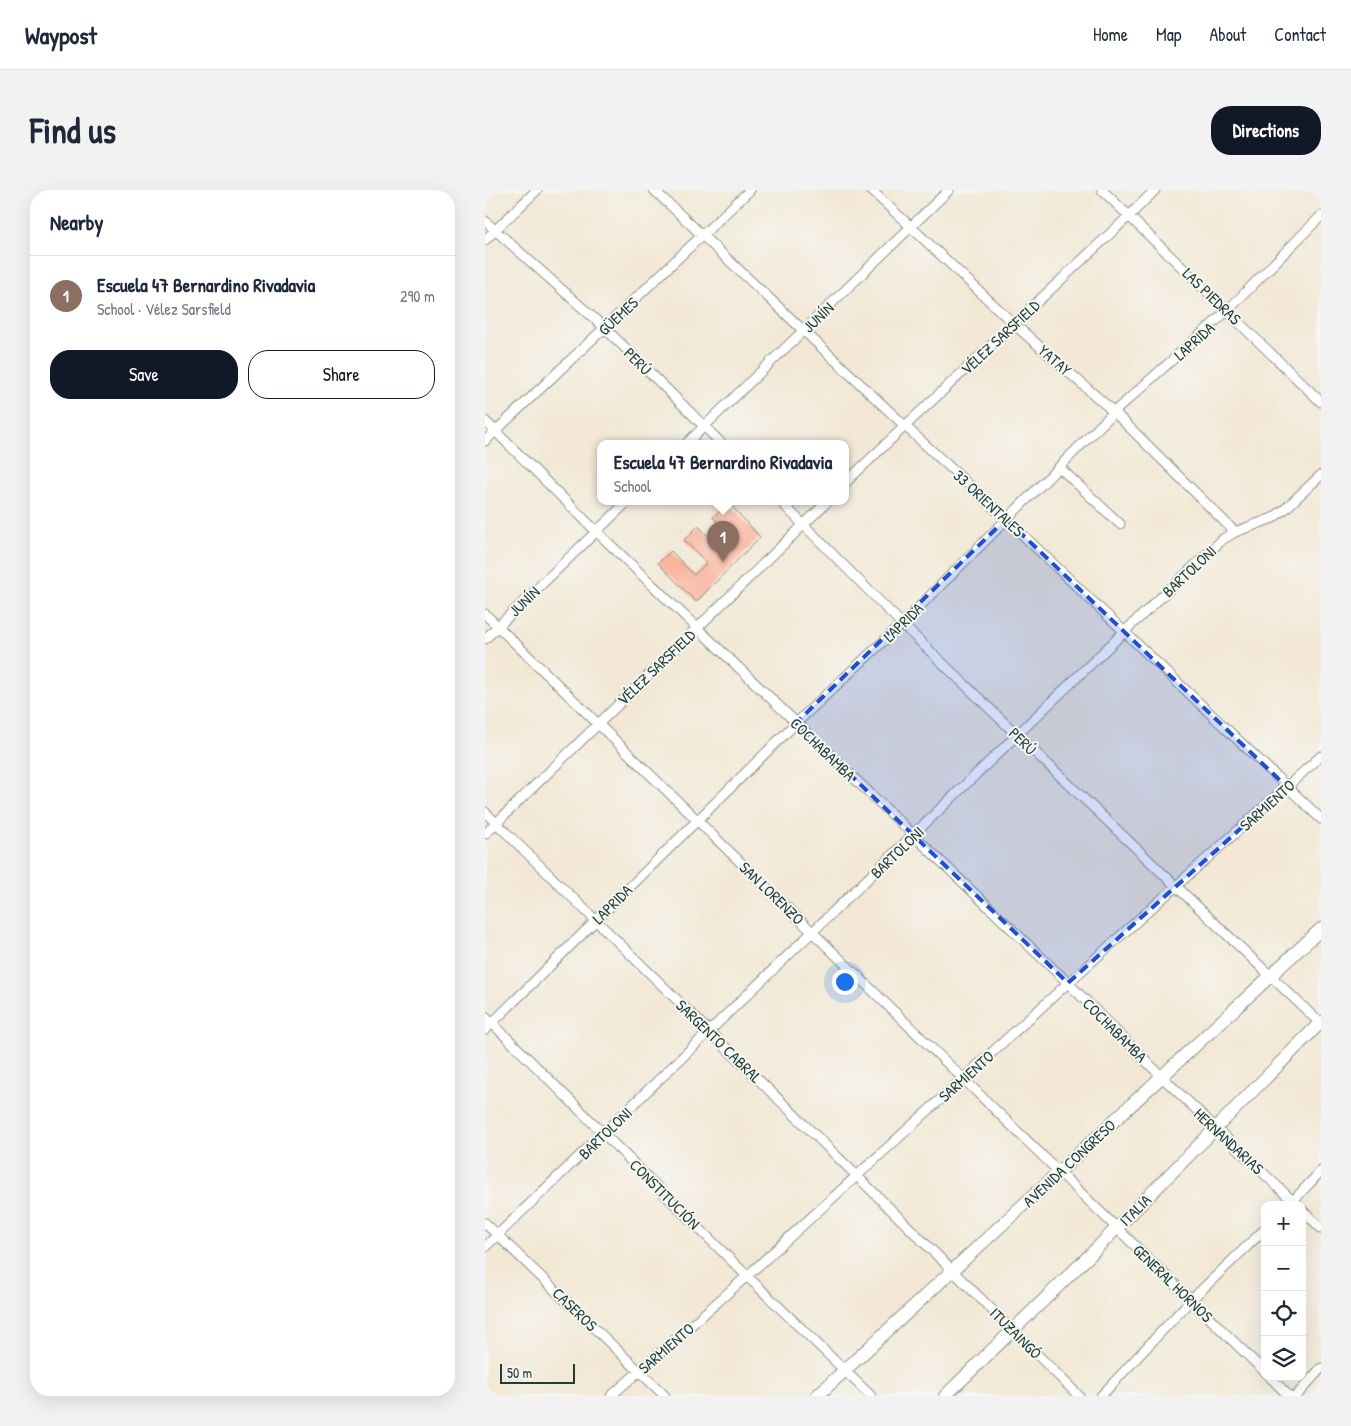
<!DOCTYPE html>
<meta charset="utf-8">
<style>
body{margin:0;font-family:"Patrick Hand",sans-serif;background:#f2f2f3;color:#1f2937}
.controls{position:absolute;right:15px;bottom:15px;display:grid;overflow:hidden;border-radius:10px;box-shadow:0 5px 20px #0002}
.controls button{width:45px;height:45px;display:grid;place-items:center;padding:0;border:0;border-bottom:1px solid #e0e1e3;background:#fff;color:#1f2937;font:25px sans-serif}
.scale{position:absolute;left:15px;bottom:12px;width:75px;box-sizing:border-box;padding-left:5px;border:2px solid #1f3d34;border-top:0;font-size:14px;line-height:18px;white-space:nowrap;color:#1f3d34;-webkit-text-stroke:4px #f6f6f2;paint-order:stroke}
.you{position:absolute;left:359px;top:791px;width:18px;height:18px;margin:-12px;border:4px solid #fff;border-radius:50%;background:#1a73e8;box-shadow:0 0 0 8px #1a73e833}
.badge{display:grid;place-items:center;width:32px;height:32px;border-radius:50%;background:#111827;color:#fff;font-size:16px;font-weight:700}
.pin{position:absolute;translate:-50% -41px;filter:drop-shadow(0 1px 2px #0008)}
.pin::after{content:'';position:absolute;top:26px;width:18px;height:15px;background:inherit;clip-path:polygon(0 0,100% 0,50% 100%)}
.popup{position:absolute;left:112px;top:250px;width:252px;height:65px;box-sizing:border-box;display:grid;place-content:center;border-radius:10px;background:#fff;filter:drop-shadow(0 1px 4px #0005);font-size:16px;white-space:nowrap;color:#747a83}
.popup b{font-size:19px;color:#1f2937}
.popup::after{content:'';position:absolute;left:50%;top:100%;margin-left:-10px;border:10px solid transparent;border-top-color:#fff}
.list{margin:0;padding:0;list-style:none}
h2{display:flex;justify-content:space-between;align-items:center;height:65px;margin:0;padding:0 20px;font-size:21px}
h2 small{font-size:16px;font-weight:400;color:#747a83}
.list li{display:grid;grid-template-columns:32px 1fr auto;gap:15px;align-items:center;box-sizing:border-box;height:80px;padding:0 20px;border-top:1px solid #e0e1e3}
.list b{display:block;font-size:19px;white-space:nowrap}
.list p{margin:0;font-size:16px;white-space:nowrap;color:#747a83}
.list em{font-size:16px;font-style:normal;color:#747a83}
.actions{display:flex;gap:10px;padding:15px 20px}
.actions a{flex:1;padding:11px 0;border:1px solid #111827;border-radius:20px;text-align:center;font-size:18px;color:#111827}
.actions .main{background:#111827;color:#fff}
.icon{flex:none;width:28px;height:28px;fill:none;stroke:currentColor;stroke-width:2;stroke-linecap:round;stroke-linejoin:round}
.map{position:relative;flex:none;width:836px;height:1206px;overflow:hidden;border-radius:20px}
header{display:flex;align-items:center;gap:30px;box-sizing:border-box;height:70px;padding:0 25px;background:#fff;border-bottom:1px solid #e0e1e3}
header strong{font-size:24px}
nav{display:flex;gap:28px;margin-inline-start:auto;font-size:18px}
.intro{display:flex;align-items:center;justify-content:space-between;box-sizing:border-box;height:120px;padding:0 30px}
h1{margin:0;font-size:35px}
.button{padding:12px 22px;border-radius:20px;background:#111827;color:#fff;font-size:18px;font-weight:700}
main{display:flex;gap:30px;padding:0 30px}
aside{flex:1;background:#fff;border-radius:20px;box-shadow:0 5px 20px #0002}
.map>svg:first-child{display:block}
.building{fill:#f9ad94}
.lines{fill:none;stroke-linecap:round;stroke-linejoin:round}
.street-casing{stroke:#889284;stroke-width:11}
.secondary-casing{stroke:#889284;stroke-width:14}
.street{stroke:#fff;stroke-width:9}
.secondary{stroke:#fff;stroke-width:12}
.marked{fill:#1d4ed8;fill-opacity:0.2;stroke:#1d4ed8;stroke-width:4;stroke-dasharray:10 6;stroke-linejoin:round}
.labels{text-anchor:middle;stroke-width:4;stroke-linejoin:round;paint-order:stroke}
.street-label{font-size:16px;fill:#1f3d34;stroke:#f6f6f2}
</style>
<header>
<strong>Waypost</strong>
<nav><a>Home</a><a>Map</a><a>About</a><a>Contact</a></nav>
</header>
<div class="intro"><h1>Find us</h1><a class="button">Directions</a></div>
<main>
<aside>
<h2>Nearby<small></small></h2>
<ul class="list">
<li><span class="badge" style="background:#8d6e63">1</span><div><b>Escuela 47 Bernardino Rivadavia</b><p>School · Vélez Sarsfield</p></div><em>290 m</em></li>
</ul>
<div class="actions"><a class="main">Save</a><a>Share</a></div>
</aside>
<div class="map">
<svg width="836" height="1206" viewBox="0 0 836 1206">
<rect width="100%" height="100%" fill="#f6f6f2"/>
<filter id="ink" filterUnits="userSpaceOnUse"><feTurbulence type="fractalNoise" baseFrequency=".02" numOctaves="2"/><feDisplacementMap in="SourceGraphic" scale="10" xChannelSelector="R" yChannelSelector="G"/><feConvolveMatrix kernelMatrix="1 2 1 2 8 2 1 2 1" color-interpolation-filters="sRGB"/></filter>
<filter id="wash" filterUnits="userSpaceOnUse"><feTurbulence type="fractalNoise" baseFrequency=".0096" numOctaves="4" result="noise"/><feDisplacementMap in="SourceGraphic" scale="20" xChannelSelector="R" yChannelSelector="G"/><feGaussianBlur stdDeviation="1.12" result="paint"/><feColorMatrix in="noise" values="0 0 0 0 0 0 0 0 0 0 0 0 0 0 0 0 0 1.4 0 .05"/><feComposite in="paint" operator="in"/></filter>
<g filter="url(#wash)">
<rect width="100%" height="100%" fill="#f2e8d5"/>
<g id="blocks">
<!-- building -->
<path class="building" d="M244,313L275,347L211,412L173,373L186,361L209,385L222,373L199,350L213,336L237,359L247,348L228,327Z"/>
</g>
</g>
<g filter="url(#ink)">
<use href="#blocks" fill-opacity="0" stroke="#889284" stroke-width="1"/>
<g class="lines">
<!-- street casing -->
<g class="street-casing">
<path id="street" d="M169,0L420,236L521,329L836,629
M386,0L426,37L529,134L629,222L750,342
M617,0L836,212
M0,31L120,138L236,253
M0,50L52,0
M0,231L111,341L583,793L677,887L812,1015
M0,251L265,0
M202,253L464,0
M574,277L635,334
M360,293L420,236L644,26L670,0
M295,311L417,434L532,545L836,834
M0,424L780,1182
M0,449L143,311
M0,622L372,986L594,1206
M0,644L343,311
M0,826L262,1086L386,1206
M0,840L311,533L417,434L629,222L742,121L836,26
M805,1014L836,981
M817,1020L836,1038
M0,1033L180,1206
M0,1057L639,442L738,349L750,342L788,328L800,319L836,285
M785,1187L804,1206
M126,1206L262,1086L583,793L836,566
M616,1206L706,1110L780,1039
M811,1206L836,1178"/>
</g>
<!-- secondary casing -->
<g class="secondary-casing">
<path id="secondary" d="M332,1206L836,739
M460,1206L605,1065L836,832"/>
</g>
<!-- street -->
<use href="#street" class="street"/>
<!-- secondary -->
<use href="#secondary" class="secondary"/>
</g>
</g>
<!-- marked area -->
<path class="marked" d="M521,329L802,597L583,793L311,533Z"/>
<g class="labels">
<!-- street labels -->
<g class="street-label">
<text transform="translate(727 106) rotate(44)" y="6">LAS PIEDRAS</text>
<text transform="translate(133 126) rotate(-43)" y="6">GÜEMES</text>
<text transform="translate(333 127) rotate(-44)" y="6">JUNÍN</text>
<text transform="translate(515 147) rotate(-43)" y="6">VÉLEZ SARSFIELD</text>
<text transform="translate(709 151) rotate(-42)" y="6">LAPRIDA</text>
<text transform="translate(570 170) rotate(41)" y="6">YATAY</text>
<text transform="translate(153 171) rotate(45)" y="6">PERÚ</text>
<text transform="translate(504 313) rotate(43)" y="6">33 ORIENTALES</text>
<text transform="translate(704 381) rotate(-43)" y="6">BARTOLONI</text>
<text transform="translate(39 411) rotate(-44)" y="6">JUNÍN</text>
<text transform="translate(418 432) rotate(-44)" y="6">LAPRIDA</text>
<text transform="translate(171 477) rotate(-44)" y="6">VÉLEZ SARSFIELD</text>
<text transform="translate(538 551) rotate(44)" y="6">PERÚ</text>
<text transform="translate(338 559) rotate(44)" y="6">COCHABAMBA</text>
<text transform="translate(782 615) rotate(-42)" y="6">SARMIENTO</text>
<text transform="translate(412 662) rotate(-44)" y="6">BARTOLONI</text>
<text transform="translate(287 703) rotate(44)" y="6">SAN LORENZO</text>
<text transform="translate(127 714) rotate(-45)" y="6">LAPRIDA</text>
<text transform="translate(630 840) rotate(45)" y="6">COCHABAMBA</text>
<text transform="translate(234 851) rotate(44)" y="6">SARGENTO CABRAL</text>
<text transform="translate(481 886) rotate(-42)" y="6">SARMIENTO</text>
<text transform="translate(120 943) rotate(-44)" y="6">BARTOLONI</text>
<text transform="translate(744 951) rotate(43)" y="6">HERNANDARIAS</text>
<text transform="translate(584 973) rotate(-43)" y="6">AVENIDA CONGRESO</text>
<text transform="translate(180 1004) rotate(45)" y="6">CONSTITUCIÓN</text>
<text transform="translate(650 1020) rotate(-45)" y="6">ITALIA</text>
<text transform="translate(688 1093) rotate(44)" y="6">GENERAL HORNOS</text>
<text transform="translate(90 1119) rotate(44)" y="6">CASEROS</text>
<text transform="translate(531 1143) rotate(45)" y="6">ITUZAINGÓ</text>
<text transform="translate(181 1158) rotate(-41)" y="6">SARMIENTO</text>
</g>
</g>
</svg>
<div class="controls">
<button>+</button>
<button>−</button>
<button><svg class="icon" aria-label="locate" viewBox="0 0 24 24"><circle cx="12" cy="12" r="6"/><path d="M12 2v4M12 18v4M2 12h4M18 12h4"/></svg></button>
<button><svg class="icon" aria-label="layers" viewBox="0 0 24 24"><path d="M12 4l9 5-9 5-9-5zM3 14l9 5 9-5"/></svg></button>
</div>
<div class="scale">50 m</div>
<div class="you"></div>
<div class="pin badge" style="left:238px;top:372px;background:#8d6e63">1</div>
<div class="popup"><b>Escuela 47 Bernardino Rivadavia</b>School</div>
</div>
</main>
